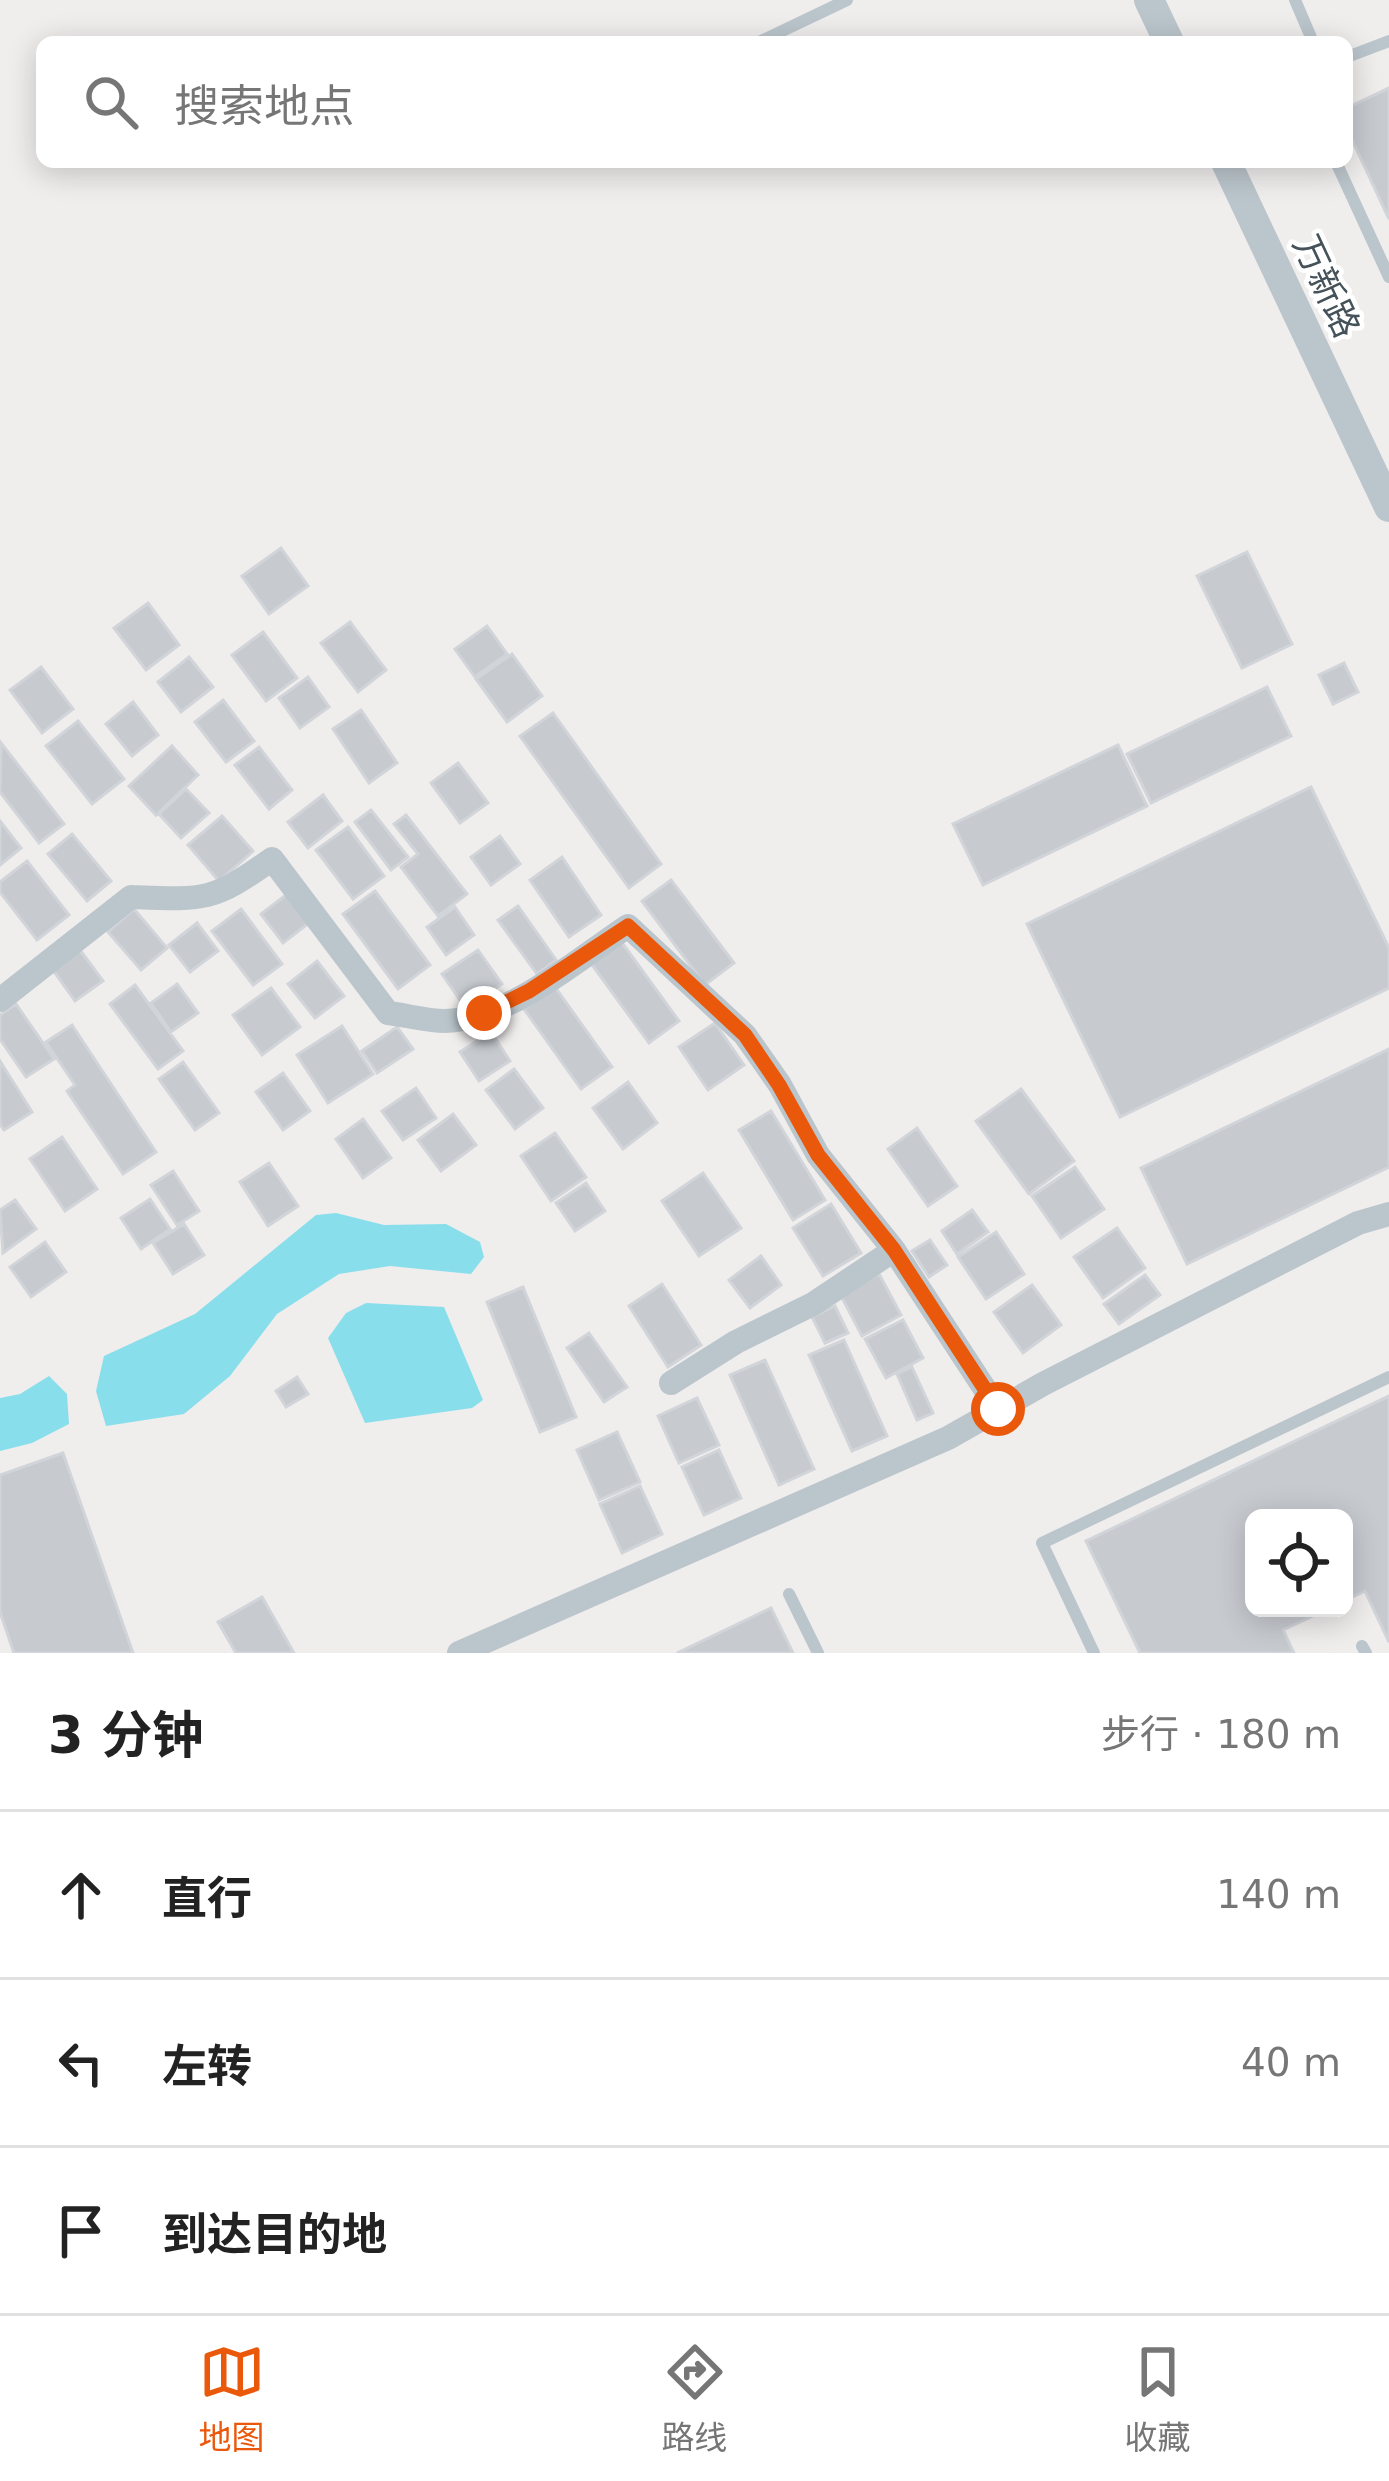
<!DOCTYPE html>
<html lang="zh">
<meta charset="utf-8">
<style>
body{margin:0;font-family:"DejaVu Sans","Noto Sans SC",sans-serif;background:#f2f2f2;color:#222}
.controls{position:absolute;right:36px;bottom:36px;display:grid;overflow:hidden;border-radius:18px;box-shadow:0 6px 30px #0003}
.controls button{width:108px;height:108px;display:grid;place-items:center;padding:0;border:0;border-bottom:3px solid #e0e0e0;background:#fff;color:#222;font:60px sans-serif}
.stop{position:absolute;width:36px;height:36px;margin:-27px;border:9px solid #ea580c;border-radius:50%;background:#fff}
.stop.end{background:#ea580c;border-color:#fff;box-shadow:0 3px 12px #0008}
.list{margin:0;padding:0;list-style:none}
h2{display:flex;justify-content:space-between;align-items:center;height:156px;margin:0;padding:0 48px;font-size:51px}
h2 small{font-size:39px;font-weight:400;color:#767676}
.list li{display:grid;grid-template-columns:78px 1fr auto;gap:36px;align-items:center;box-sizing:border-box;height:168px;padding:0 48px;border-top:3px solid #e0e0e0}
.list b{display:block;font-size:45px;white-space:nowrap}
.list em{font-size:39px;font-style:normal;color:#767676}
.icon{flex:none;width:66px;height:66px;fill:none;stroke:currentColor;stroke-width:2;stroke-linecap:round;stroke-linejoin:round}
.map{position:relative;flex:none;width:1389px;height:1653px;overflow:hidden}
.search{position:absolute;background:#fff;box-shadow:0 6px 30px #0003;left:36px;right:36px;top:36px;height:132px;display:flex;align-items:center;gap:30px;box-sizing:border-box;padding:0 42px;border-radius:18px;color:#767676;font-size:45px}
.sheet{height:660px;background:#fff}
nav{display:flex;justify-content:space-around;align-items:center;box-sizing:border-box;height:168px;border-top:3px solid #e0e0e0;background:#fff;font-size:33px;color:#767676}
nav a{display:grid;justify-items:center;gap:6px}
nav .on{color:#ea580c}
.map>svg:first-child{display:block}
.water{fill:#88dfeb}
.building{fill:#c7cbd0;stroke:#d1d4d9;stroke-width:3}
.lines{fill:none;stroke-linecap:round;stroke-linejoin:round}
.service{stroke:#bbc6cc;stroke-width:12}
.minor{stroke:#bbc6cc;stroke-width:24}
.tertiary{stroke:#bbc6cc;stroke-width:30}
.route{stroke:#ea580c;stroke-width:15}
.labels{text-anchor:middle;stroke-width:9;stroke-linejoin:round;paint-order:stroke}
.street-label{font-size:36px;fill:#45525a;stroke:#fff}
</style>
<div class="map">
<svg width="1389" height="1653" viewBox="0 0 1389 1653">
<rect width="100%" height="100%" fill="#f0eded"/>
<!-- water -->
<path class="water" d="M336,1213L384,1225L446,1224L480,1242L484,1257L471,1274L390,1266L339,1274L277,1314L230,1376L184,1414L106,1426L96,1391L104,1356L195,1314L316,1215Z
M366,1303L444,1307L483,1400L472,1408L365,1423L328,1338L346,1313Z
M49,1376L67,1394L69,1424L32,1443L0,1451V1398L20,1394Z"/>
<!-- building -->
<path class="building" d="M1389,88V219L1347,129V108Z
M281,548L308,586L269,614L242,576Z
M1247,552L1292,644L1242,668L1197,576Z
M148,603L179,645L146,670L114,628Z
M350,622L386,670L358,692L321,643Z
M487,626L507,654L475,677L455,649Z
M263,632L297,678L266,701L232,655Z
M512,654L542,696L507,722L476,679Z
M189,657L213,687L181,712L158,682Z
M1344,663L1358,692L1333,704L1319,675Z
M41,667L73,709L42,733L10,690Z
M308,677L329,707L300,728L279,698Z
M1267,687L1291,736L1151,803L1127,754Z
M223,700L254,741L226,762L195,722Z
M133,702L158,735L132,756L106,724Z
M361,710L397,763L369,783L333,729Z
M553,713L661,864L629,888L520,736Z
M78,721L124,779L92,804L46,746Z
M1,743L64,824L39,843L0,792Z
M1118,745L1147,806L983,885L953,824Z
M172,746L198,775L156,815L129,786Z
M259,747L292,790L269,809L235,765Z
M458,763L488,803L460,823L431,783Z
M1311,787L1389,948V988L1120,1117L1027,924Z
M186,789L209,813L181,838L159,814Z
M323,795L342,821L308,848L288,822Z
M371,810L408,857L391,870L355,822Z
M406,815L467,894L438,916L401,867L418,854L394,824Z
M222,816L253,851L219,881L188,845Z
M0,821L21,848L0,865Z
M348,827L384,876L353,899L316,850Z
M72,834L111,881L87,901L48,854Z
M500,836L520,864L491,885L471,857Z
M562,857L601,915L569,937L530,880Z
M27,861L69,915L37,940L0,892V882Z
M671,880L734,963L705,985L642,901Z
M375,891L430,965L398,989L343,914Z
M287,894L309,923L283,943L261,914Z
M518,906L556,960L537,974L498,920Z
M455,907L474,935L446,955L427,927Z
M134,909L167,948L141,970L108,932Z
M241,909L282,964L253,985L212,931Z
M197,923L218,951L190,972L169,945Z
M620,940L679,1021L649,1043L590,962Z
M80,950L103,981L75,1001L53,970Z
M478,950L502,984L466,1009L442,974Z
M317,961L344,996L315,1018L288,984Z
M177,984L198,1013L171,1032L151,1003Z
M135,985L183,1051L158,1069L110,1004Z
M555,987L612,1067L581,1089L524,1009Z
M271,988L300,1027L262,1055L233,1015Z
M16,1004L54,1059L26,1077L0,1039V1015Z
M715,1023L744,1065L708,1090L679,1047Z
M72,1025L156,1152L123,1174L67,1091L75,1085L46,1042Z
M342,1026L373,1074L328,1103L297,1055Z
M397,1027L413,1049L377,1073L362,1051Z
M491,1032L510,1061L479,1081L460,1052Z
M1389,1049V1167L1187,1264L1141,1168Z
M0,1061L32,1112L4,1130L0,1124Z
M183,1062L219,1113L195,1130L159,1079Z
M514,1069L543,1108L515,1129L486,1090Z
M283,1073L310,1111L283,1130L256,1092Z
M628,1082L657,1123L623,1149L593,1108Z
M416,1088L436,1118L403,1140L382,1111Z
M1021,1089L1074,1161L1029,1194L976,1121Z
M771,1111L825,1200L793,1220L739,1130Z
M453,1114L476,1145L441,1171L418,1140Z
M363,1119L391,1158L363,1178L336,1139Z
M917,1128L957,1186L928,1206L888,1149Z
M555,1133L586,1177L551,1201L521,1156Z
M62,1137L97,1189L65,1211L30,1159Z
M269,1163L298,1206L268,1226L240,1182Z
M1075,1167L1104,1209L1061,1238L1032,1196Z
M173,1171L199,1211L177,1225L151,1185Z
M703,1173L741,1228L699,1256L662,1201Z
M586,1183L605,1211L575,1231L556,1203Z
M150,1199L170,1229L141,1249L121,1218Z
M15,1200L36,1229L3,1253L0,1210Z
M831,1204L861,1253L823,1276L793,1228Z
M972,1210L988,1232L957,1254L942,1231Z
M184,1224L204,1255L173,1274L153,1243Z
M1117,1228L1145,1268L1103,1298L1074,1257Z
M996,1232L1024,1274L986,1299L958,1257Z
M930,1240L947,1265L929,1277L912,1251Z
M45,1242L66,1272L31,1297L10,1267Z
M761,1256L781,1285L750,1308L729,1280Z
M879,1274L901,1315L862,1336L840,1294Z
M1145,1275L1160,1295L1119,1324L1104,1304Z
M662,1284L701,1345L668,1367L629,1306Z
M1032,1285L1061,1325L1023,1353L994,1312Z
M523,1287L576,1417L540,1432L487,1302Z
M835,1306L848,1333L825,1343L812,1317Z
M903,1320L923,1358L886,1378L865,1339Z
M589,1333L627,1387L604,1402L567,1348Z
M844,1340L887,1436L852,1451L809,1355Z
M765,1360L814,1469L779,1485L730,1375Z
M912,1367L933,1413L917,1420L897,1374Z
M297,1377L308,1394L286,1407L276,1391Z
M1389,1396V1642L1365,1591L1344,1601V1518H1254V1608H1330L1283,1630L1294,1653H1140L1086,1541Z
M697,1398L719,1445L679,1463L658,1416Z
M617,1432L640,1482L599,1500L577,1450Z
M719,1450L741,1498L704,1515L682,1467Z
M63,1453L133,1653H14L0,1612V1475Z
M640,1486L662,1534L622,1553L600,1504Z
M262,1597L294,1653H236L218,1622Z
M771,1608L793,1653H677Z"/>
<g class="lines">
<!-- service -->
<path class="service" d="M1295,0L1313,42
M759,42L847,0
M1347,57L1389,41
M1336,162L1389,277
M789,1594L818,1653
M1362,1646L1366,1653
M1094,1653L1042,1543L1389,1377"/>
<!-- minor -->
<path class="minor" d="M0,1000L131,897C204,900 212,902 272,859L388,1013C406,1015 426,1021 445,1021C512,1018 575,961 628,926L745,1035L780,1085L818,1155L894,1250L998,1409
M671,1383L736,1342L813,1304L894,1250
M459,1653L948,1438L1043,1384L1358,1223L1389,1214"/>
<!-- tertiary -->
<path class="tertiary" d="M1149,0L1169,42
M1226,162L1389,507"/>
</g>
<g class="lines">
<!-- route -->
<path class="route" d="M484,1013L529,991L628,926L745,1035L779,1085L818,1155L894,1250L998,1409"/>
</g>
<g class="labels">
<!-- street labels -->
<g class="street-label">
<text transform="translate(1327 286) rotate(65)" y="13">万新路</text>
</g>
</g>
</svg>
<div class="controls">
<button><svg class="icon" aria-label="locate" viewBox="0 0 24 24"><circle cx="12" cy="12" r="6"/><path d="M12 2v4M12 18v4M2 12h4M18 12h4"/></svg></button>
</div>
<div class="stop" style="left:998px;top:1409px"></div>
<div class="stop end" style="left:484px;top:1013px"></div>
<div class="search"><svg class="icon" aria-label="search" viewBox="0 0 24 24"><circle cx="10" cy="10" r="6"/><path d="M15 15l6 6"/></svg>搜索地点</div>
</div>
<section class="sheet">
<h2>3 分钟<small>步行 · 180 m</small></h2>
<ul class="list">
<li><svg class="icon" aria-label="ahead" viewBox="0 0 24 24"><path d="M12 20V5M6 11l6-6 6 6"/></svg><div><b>直行</b></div><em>140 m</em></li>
<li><svg class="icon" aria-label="left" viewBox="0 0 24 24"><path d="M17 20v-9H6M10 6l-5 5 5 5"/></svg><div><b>左转</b></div><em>40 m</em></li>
<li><svg class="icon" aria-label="arrive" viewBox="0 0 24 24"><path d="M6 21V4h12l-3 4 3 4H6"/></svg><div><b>到达目的地</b></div></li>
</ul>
</section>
<nav>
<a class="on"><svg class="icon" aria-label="map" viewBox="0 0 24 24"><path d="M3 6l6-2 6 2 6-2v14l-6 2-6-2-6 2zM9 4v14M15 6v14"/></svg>地图</a>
<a><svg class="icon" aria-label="directions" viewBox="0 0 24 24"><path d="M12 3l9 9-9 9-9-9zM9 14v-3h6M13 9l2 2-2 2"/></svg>路线</a>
<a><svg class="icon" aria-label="saved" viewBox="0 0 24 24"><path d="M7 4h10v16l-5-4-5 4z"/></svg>收藏</a>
</nav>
